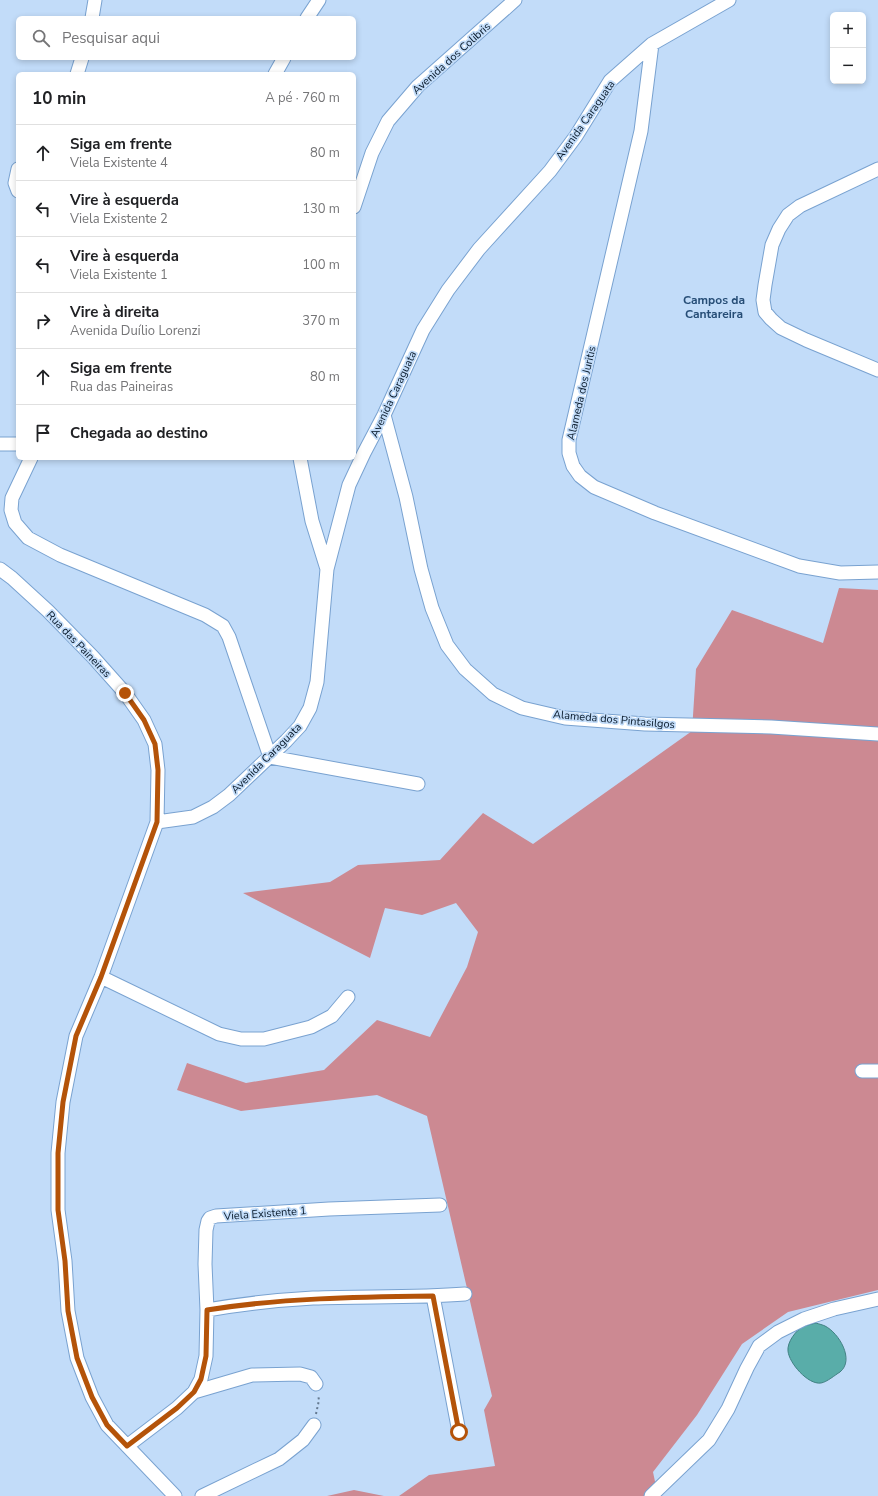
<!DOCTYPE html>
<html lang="pt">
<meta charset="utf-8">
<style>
body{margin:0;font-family:"Nunito Sans",sans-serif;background:#f2f2f2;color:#202124}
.controls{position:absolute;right:12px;top:12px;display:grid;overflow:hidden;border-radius:6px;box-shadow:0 2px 6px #0003}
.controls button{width:36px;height:36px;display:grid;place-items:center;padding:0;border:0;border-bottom:1px solid #e0e0e0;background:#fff;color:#202124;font:20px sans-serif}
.stop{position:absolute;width:12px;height:12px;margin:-9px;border:3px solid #b45309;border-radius:50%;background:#fff}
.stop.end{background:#b45309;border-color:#fff;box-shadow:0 1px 4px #0008}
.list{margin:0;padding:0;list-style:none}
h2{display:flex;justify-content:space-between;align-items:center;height:52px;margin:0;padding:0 16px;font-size:17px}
h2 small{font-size:13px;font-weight:400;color:#757577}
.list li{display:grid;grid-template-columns:26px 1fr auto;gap:12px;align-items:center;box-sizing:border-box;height:56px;padding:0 16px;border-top:1px solid #e0e0e0}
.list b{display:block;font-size:15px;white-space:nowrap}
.list p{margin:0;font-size:13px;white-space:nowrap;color:#757577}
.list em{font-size:13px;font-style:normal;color:#757577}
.icon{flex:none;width:22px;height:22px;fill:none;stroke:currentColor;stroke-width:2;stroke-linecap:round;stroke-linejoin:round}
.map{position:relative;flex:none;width:878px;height:1496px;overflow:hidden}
.search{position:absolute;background:#fff;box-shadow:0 2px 6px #0003;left:16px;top:16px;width:340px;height:44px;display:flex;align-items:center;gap:10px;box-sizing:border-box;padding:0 14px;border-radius:6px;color:#757577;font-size:15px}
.panel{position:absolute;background:#fff;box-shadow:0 2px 6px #0003;left:16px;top:72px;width:340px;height:388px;border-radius:6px}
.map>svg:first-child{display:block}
.forest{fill:#cc8992}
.water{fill:#59ada9;stroke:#418183}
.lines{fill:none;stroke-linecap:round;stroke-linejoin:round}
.minor-casing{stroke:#79a2d0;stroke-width:15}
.path{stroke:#647990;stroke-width:2;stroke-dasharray:2 3;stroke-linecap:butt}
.minor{stroke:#fff;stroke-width:13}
.route{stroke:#b45309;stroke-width:5}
.labels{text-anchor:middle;stroke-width:3.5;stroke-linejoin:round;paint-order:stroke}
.street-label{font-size:11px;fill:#08192a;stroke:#c2dcf9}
.neighbourhood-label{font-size:12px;font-weight:bold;fill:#264d76;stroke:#c2dcf9}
</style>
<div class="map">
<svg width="878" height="1496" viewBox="0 0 878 1496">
<rect width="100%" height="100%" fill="#c2dcf9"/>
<!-- forest -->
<path class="forest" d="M839,588L878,590V1290L788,1312L742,1344L697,1415L653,1472L658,1496H399L429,1475L495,1466L484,1410L492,1396L427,1116L377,1095L241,1111L177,1090L187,1063L246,1083L324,1070L377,1020L430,1037L467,967L478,932L456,903L422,915L385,908L370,958L243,893L330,882L358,865L440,860L483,813L533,844L692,731L696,669L732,610L823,643Z
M354,1490L384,1496H327Z"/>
<!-- water -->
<path class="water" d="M816,1323C819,1324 823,1325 825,1326C839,1333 855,1360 840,1372C835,1375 827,1382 821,1383C808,1385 789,1363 788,1351C787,1342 796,1330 804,1326C808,1325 812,1324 816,1323Z"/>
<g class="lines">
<!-- minor casing -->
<g class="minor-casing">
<path id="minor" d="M92,18L95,0
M307,18L319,0
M652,44L641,131L569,440V453L573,466L580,476L594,487L655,513L799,566L840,573L878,572
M77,74L82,58
M275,74L284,58
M18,169L15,183L18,191
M878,169L800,206L788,215L779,229L772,245L765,285L763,300L765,312L771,319L781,328L806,340L878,370
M354,207L372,153L388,121L418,86L515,0
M384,415L406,497L421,569L432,608L447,645L465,669L493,694L522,708L565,718L645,724L771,727L878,734
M0,444H18
M31,458L12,498L11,510L15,523L28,538L60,555L205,615L223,626L229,637L270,757L418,784
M300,458L312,521L327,569
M0,569L12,578L48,611L93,657L125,693L144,720L155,744L158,770L157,822L101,977L76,1036L63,1102L58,1153V1210L65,1261L68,1311L77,1358L92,1397L107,1425L175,1496
M157,822L193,817L213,807L229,795L286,741L300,726L310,708L317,682L327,569L349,485L364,453L384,415L423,330L448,290L479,249L550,171L576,136L610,81L652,44L729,0
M101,977L219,1034L241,1039H264L311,1027L332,1016L348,997
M862,1071H878
M433,1296L459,1432
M207,1310C242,1304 277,1300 313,1298C364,1296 414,1298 465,1294
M194,1392L252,1375L300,1374L311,1377L316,1384
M127,1446L177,1408L194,1392L201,1379L206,1356L207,1310L205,1264L206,1230L208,1221L210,1218L216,1216L329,1209L440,1205
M202,1496L279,1459L303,1440L314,1425
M651,1496L709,1440L728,1409L747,1368L759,1346L778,1332L804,1319L834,1309L878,1299"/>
</g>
<!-- path -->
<path class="path" d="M316,1414L319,1400L318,1395"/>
<!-- minor -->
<use href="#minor" class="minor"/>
</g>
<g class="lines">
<!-- route -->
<path class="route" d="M125,693L144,720L155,744L158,770L157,822L101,977L76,1036L63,1102L58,1153V1210L65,1261L68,1311L77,1358L92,1397L107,1425L127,1446L177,1408L194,1392L201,1379L206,1356L207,1310C282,1298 357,1297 433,1296L459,1432"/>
</g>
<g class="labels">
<!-- street labels -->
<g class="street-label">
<text transform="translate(451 58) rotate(-42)" y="4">Avenida dos Colibris</text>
<text transform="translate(585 120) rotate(-55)" y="4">Avenida Caraguata</text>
<text transform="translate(581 393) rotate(-77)" y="4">Alameda dos Juritis</text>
<text transform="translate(393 394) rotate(-65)" y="4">Avenida Caraguata</text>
<text transform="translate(79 644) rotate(46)" y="4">Rua das Paineiras</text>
<text transform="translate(614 719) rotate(5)" y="4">Alameda dos Pintasilgos</text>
<text transform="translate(266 758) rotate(-45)" y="4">Avenida Caraguata</text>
<text transform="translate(265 1213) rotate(-4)" y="4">Viela Existente 1</text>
</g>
<!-- neighbourhood labels -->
<g class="neighbourhood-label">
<text x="714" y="304">Campos da<tspan x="714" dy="14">Cantareira</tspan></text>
</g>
</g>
</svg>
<div class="controls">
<button>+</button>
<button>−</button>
</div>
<div class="stop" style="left:459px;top:1432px"></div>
<div class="stop end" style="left:125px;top:693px"></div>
<div class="search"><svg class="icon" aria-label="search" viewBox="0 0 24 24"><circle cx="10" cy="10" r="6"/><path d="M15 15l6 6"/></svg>Pesquisar aqui</div>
<section class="panel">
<h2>10 min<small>A pé · 760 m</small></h2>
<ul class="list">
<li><svg class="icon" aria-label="ahead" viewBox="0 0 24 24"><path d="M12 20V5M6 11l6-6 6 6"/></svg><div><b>Siga em frente</b><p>Viela Existente 4</p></div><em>80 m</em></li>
<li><svg class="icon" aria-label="left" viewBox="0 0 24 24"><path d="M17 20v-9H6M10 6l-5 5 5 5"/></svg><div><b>Vire à esquerda</b><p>Viela Existente 2</p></div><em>130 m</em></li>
<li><svg class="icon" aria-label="left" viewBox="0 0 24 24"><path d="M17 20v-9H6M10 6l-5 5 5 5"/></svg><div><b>Vire à esquerda</b><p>Viela Existente 1</p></div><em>100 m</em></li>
<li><svg class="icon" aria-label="right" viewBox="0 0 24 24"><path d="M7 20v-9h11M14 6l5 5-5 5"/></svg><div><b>Vire à direita</b><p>Avenida Duílio Lorenzi</p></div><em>370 m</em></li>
<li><svg class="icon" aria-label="ahead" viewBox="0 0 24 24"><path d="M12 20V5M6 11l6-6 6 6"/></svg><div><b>Siga em frente</b><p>Rua das Paineiras</p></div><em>80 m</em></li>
<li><svg class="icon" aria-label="arrive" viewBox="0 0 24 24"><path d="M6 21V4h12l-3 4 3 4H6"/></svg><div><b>Chegada ao destino</b></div></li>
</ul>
</section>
</div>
